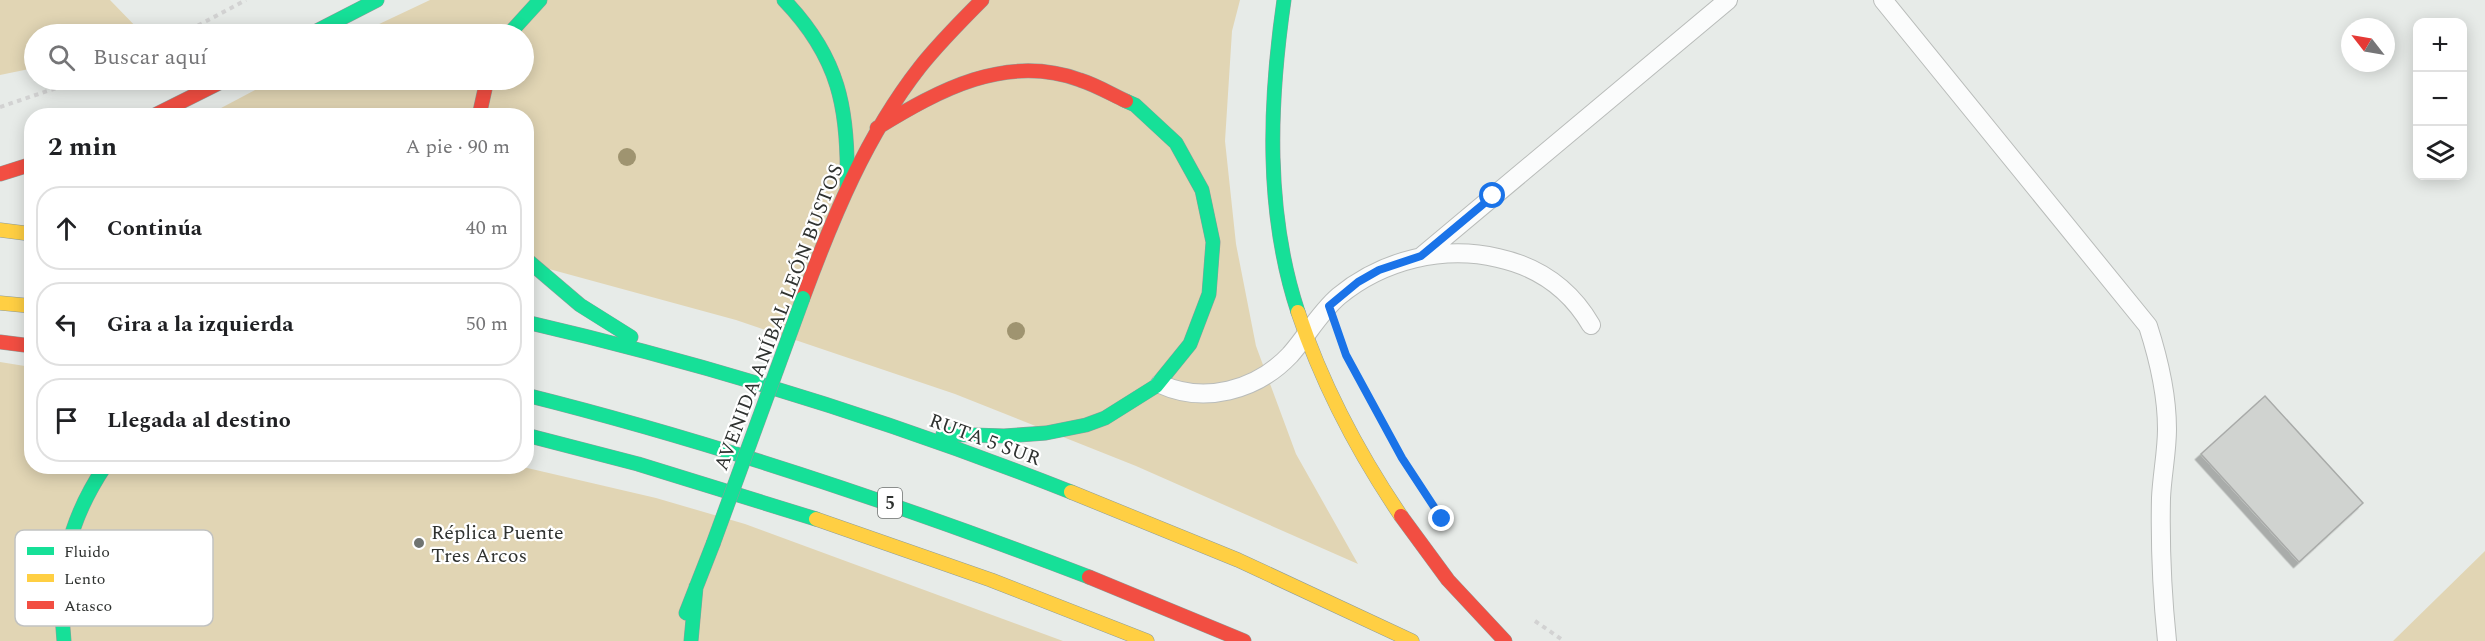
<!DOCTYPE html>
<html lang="es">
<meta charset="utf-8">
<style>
body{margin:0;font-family:Spectral,serif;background:#f6f6f6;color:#202124}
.controls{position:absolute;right:18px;top:18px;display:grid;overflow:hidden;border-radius:12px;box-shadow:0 3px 15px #0003}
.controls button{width:54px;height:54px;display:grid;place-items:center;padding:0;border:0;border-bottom:2px solid #e0e0e0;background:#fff;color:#202124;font:30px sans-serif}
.compass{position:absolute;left:2341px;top:18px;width:54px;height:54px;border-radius:50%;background:#fff;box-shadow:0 3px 15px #0003;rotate:301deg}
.stop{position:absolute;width:18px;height:18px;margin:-14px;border:4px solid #1a73e8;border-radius:50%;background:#fff}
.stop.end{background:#1a73e8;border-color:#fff;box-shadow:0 2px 6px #0008}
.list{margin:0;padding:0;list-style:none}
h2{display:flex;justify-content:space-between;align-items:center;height:78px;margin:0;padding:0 24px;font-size:26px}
h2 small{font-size:20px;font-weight:400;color:#757577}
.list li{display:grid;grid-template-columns:39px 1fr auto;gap:18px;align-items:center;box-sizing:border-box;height:84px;margin:0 12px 12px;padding:0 12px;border:2px solid #e0e0e0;border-radius:24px}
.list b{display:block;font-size:22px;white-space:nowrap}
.list em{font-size:20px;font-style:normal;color:#757577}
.icon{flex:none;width:33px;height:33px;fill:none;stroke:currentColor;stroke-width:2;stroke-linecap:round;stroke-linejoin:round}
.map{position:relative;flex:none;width:2485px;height:641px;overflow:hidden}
.search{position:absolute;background:#fff;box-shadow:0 3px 15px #0003;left:24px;top:24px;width:510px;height:66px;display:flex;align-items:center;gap:15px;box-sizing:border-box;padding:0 21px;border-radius:33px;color:#757577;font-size:22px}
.panel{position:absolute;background:#fff;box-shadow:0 3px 15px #0003;left:24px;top:108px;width:510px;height:366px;border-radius:24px}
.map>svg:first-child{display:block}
.green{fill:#e1d5b4}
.building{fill:#d0d3d0;stroke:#a9aba9;stroke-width:1.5;filter:url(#shadow)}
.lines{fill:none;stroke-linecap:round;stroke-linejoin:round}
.lane-casing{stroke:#b9bcba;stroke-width:20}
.fast-casing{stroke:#8e9d9a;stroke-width:15}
.slow-casing{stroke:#8e9d9a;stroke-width:15}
.jam-casing{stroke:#8e9d9a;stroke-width:15}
.path{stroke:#d2d2d2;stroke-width:4;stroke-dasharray:4.5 4.5;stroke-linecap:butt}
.lane{stroke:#fbfcfc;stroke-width:18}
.fast{stroke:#16e098;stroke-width:14}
.slow{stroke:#ffcf43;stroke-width:14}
.jam{stroke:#f24e42;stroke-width:14}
.fast-bridge-casing{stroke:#8e9d9a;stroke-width:15;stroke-linecap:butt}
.fast-bridge{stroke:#16e098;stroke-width:14}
.tree{fill:#9f9470}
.route{stroke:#1a73e8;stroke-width:8}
.poi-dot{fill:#6f7370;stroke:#fff;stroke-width:2}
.labels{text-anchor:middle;stroke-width:4.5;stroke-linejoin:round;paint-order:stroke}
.shield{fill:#fff;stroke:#6d706e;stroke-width:1.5}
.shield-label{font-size:18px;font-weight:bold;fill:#2f3230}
.street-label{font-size:20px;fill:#2f3230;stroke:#fff}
.poi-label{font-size:20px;fill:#2f3230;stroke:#fff;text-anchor:start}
.key{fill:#fff;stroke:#c1c2c1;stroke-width:1.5}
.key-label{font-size:16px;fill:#2f3230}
</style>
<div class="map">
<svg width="2485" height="641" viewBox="0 0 2485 641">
<defs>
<filter id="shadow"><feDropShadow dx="-5.5" dy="5.5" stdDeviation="0" flood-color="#0004"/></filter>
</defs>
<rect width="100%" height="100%" fill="#e7ebe8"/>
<!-- green -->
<path class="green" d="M0,0H110L143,34H34V68L0,75Z
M430,0H1240L1232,31L1225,141L1236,244L1256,346L1296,454L1358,564L1136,466L955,394L736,320L527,263L526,116H206L274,80H524V34H358Z
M0,362L31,367L32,466L523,467L656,498L745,524L1063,641H0Z
M2485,551V641H2393Z"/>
<!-- building -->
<path class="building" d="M2265,396L2363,503L2299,562L2201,454Z"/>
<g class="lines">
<!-- lane casing -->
<g class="lane-casing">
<path id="lane" d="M1883,0L2148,326C2159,360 2167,393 2167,429C2167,452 2162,475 2161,498C2160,546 2162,593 2167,641
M1421,257L1728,0
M1160,384C1204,404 1256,391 1290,355C1307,336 1319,313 1339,296C1383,260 1443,245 1498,258C1539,267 1570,289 1591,325"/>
</g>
<!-- fast casing -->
<g class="fast-casing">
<path id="fast" d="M784,0C839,57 849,109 847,186
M1284,0C1269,104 1265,212 1298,312
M311,34L377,0
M509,34L540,0
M526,259L580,305L631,337
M526,322C712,365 894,422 1071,492
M526,395C718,443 904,506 1089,577
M943,434L1004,436L1046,433L1086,425L1105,418L1156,386L1190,344L1209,294L1213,242L1202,190L1176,143L1135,105L1126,101
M526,435L638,464L816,519
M686,613L713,544
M64,641C57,573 67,523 105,466
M691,641L696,587"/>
</g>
<!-- slow casing -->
<g class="slow-casing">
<path id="slow" d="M0,230L32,234
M0,303L32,306
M1298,312C1322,384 1359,454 1401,516
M1071,492L1238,560L1412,641
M816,519L991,580L1147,641"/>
</g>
<!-- jam casing -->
<g class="jam-casing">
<path id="jam" d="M153,116L225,80
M479,116L487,80
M877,128C939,90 1006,53 1080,80C1096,85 1111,94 1126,101
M0,174L32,164
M803,298C833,217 866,136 920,67C939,43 960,22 982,0
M0,342L32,346
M1401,516L1448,580L1505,641
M1089,577L1244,641"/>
</g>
<!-- path -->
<path class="path" d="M182,34L246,0
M0,107L80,80
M1535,621L1564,641"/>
<!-- lane -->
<use href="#lane" class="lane"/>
<!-- fast -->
<use href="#fast" class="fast"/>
<!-- slow -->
<use href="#slow" class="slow"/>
<!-- jam -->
<use href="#jam" class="jam"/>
<!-- fast-bridge casing -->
<g class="fast-bridge-casing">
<path id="fast-bridge" d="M713,544L803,298"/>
</g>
<!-- fast-bridge -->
<use href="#fast-bridge" class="fast-bridge"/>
</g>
<!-- trees -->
<g class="tree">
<circle cx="627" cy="157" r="9"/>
<circle cx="1016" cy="331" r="9"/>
</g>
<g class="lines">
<!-- route -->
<path class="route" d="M1442,519L1402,458L1346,355L1329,306L1358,282L1379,270L1421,256L1493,196"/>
</g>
<!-- markers -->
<circle class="poi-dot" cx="419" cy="543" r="6"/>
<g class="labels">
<!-- shield labels -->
<rect class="shield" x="878" y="488" width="24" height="30" rx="4.5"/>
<g class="shield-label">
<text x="890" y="509">5</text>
</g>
<!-- street labels -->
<g class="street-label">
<text transform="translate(778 317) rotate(-69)" y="7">AVENIDA ANÍBAL LEÓN BUSTOS</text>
<text transform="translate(985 439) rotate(20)" y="7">RUTA 5 SUR</text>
</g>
<!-- poi labels -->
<g class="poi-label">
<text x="431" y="539">Réplica Puente<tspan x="431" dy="23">Tres Arcos</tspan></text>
</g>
</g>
<!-- legend -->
<rect x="15" y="530" width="198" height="96" rx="9" class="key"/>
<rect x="27" y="547" width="27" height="8" fill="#16e098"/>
<rect x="27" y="574" width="27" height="8" fill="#ffcf43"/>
<rect x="27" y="601" width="27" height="8" fill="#f24e42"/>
<g class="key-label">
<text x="64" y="557">Fluido</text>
<text x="64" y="584">Lento</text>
<text x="64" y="611">Atasco</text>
</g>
</svg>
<div class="controls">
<button>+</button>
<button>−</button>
<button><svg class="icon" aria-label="layers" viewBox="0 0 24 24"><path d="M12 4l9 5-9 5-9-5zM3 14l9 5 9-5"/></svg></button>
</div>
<svg class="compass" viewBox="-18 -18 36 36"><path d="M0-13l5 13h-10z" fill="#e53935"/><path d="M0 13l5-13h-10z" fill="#757577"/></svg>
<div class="stop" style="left:1493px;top:196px"></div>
<div class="stop end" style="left:1442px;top:519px"></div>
<div class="search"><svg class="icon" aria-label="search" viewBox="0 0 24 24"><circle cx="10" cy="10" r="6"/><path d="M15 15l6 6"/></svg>Buscar aquí</div>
<section class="panel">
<h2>2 min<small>A pie · 90 m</small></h2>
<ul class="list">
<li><svg class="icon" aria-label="ahead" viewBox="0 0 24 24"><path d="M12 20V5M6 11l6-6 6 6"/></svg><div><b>Continúa</b></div><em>40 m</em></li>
<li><svg class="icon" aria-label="left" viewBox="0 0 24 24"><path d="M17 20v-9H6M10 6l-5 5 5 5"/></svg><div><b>Gira a la izquierda</b></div><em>50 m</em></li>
<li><svg class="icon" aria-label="arrive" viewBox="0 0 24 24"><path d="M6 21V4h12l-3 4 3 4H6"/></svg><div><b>Llegada al destino</b></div></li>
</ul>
</section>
</div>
